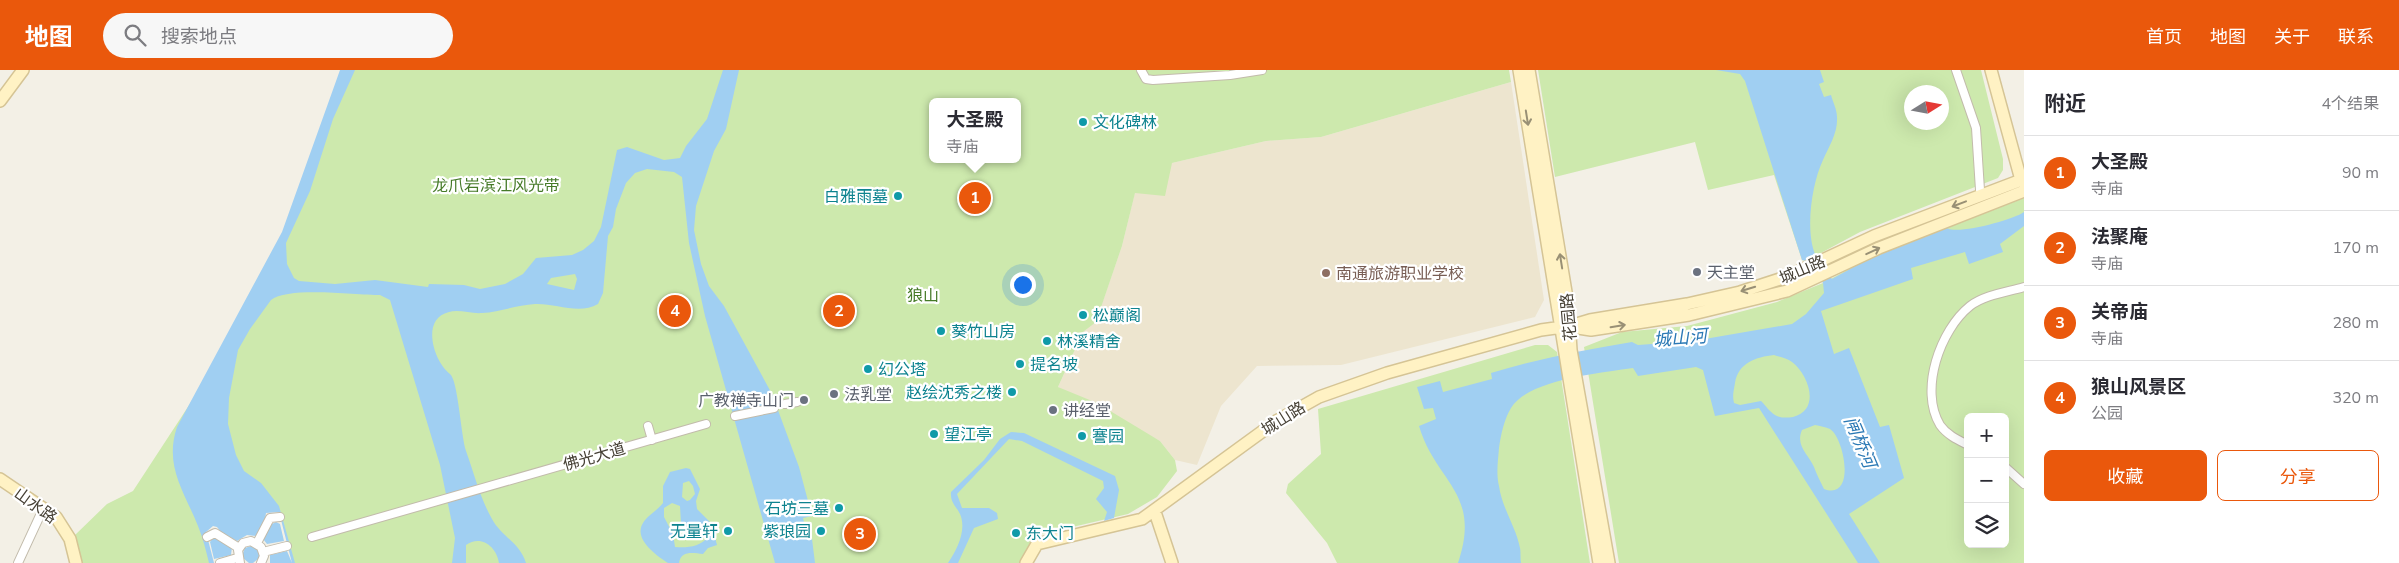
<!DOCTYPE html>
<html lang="zh">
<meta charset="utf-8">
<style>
body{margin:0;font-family:"Nunito Sans","Noto Sans SC",sans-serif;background:#f7f7f7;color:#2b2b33}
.controls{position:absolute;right:15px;bottom:15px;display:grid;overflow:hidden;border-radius:8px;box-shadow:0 5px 20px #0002}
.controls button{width:45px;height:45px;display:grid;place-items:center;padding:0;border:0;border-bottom:1px solid #e1e1e2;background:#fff;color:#2b2b33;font:25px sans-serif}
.compass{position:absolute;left:1904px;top:15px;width:45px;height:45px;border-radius:50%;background:#fff;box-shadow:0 5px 20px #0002;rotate:79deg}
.you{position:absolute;left:1022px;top:214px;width:18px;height:18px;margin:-12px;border:4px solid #fff;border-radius:50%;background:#1a73e8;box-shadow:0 0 0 8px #1a73e833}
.badge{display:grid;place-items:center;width:32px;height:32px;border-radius:50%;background:#ea580c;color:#fff;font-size:16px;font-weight:700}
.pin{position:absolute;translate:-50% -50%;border:2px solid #fff;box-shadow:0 1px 5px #0006}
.popup{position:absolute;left:929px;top:28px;width:92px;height:65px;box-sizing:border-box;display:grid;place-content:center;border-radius:8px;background:#fff;filter:drop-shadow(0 1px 4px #0005);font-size:16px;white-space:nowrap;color:#7c7c81}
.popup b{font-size:19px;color:#2b2b33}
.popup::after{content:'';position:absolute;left:50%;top:100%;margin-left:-10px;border:10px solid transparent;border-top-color:#fff}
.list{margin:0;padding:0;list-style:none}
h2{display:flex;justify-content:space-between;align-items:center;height:65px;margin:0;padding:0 20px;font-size:21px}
h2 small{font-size:16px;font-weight:400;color:#7c7c81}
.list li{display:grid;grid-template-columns:32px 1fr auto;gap:15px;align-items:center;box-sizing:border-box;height:75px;padding:0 20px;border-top:1px solid #e1e1e2}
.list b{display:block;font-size:19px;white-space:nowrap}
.list p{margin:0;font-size:16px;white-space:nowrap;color:#7c7c81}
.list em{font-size:16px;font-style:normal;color:#7c7c81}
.actions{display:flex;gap:10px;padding:15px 20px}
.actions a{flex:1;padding:11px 0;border:1px solid #ea580c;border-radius:8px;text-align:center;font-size:18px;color:#ea580c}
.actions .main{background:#ea580c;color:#fff}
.icon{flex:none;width:28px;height:28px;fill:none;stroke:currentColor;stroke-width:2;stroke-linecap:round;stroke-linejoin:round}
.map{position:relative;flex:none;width:2024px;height:493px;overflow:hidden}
header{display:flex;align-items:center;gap:30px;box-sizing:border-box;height:70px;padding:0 25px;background:#ea580c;color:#fff}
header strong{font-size:24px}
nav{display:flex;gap:28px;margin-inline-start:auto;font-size:18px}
.search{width:350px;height:45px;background:#f7f7f7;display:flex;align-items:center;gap:12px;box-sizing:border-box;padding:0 18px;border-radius:28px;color:#7c7c81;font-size:19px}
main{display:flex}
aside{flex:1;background:#fff}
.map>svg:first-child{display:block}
.education{fill:#ede5cf}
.green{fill:#cde9ad;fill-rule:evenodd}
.water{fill:#a0cff2;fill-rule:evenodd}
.pier{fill:#f3f0e6;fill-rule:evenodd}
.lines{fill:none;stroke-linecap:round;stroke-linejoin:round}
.street-casing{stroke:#c2bbab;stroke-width:10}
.secondary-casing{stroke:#d5c495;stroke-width:14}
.street{stroke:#fff;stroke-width:8}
.secondary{stroke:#fff2c4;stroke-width:11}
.oneway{stroke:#999075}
.culture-dot{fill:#0f9aa8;stroke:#fff;stroke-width:2}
.worship-dot{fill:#6b7280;stroke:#fff;stroke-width:2}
.education-dot{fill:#8d6e63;stroke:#fff;stroke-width:2}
.labels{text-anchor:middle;stroke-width:4.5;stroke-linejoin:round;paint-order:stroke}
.culture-label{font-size:16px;fill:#0d838f;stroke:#fff;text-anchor:start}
.park-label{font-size:16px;fill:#457a27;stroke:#fff}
.street-label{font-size:16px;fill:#464035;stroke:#fff}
.worship-label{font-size:16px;fill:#5b616d;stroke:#fff;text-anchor:start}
.education-label{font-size:16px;fill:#785e54;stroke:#fff;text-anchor:start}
.water-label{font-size:18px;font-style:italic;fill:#2b79b5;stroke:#fff}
</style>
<header>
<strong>地图</strong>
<div class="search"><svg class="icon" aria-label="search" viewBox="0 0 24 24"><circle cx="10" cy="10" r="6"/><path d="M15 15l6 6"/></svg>搜索地点</div>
<nav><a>首页</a><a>地图</a><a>关于</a><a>联系</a></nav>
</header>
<main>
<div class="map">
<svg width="2024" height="493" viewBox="0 0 2024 493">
<rect width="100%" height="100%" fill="#f3f0e6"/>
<!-- education -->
<path class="education" d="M1511,12L1544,230L1535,247L1341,295L1257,296L1221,336L1197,395L1175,390L1160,371L1058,317L1083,262L1096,251L1122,176L1135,122L1172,93L1266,71L1321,67Z"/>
<!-- green -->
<path class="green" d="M348,0H1509L1511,12L1321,67L1266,71L1172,93L1165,126L1135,123L1122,176L1096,252L1083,262L1058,317L1097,333L1160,371L1175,390L1177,401L1157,427L1128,444L1034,466L1020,493H79L75,465L107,434L133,421L263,222ZM932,32H1018V89H932Z
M1538,0H1981L2003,89V100L1998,108L1860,162L1806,191L1802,190L1774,105L1708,120L1695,72L1555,107ZM1912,22H1942V52H1912Z
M2024,128V493H1619L1584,277L1622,262L1687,256L1777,232L1823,213L1870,188ZM1968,347H2005V474H1968Z
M1535,275H1548L1557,282L1590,493H1337L1327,473L1286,423L1288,414L1321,384L1318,339Z"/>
<!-- water -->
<path class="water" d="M340,0H355L333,49L310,121L286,173L287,194L294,208L299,211L335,214L375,210L428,217L429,214L464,215L480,219L505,214L523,204L536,188L572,185L583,180L594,171L601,157L617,80L627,77L664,90L680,88L686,76L707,49L723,0H739L726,59L714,81L696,136L694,160L701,194L709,216L724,236L772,324L799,397L812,446L803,448L808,469H812L815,493H775L705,246L689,173L682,107L674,102L647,99L635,103L626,113L616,139L613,157L608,166L603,223L598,234C579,245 555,233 535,234C517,235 500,242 482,243C471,244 459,239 449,242C420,249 434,292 450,304C458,310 461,366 466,381C474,403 480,428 492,449C501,466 520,473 526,493H499C497,477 481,464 466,475V493H452L455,468L440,395L390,230L380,225C357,225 287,216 271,230L250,259L238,280L229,328L228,354L236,385L244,401L261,413L279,436L295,493H209C206,481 203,468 198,456C184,421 164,396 177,357L282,162ZM575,204L577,209L574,220L547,214L551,208Z
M1716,0H1820L1824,12L1819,14L1824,27L1831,25C1833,32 1837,40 1837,47C1838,63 1829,76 1823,90C1812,113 1805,159 1815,184C1818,193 1826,201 1832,209L1870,188L1947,158C1957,165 2013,150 2024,142V156L2000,174L2003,182L1969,194L1965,182L1911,198L1913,209L1821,241L1834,284L1849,278L1880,357L1889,355L1904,408L1849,444L1880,493H1858L1759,338L1715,346L1703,300L1696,297L1638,306L1633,298C1601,303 1529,309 1511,338C1504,350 1501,364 1499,378C1498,391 1496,404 1499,416C1502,438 1516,457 1520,478C1521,482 1520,488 1521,493H1458C1482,422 1436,413 1419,356L1436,349L1433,338L1424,339L1417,317L1440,311L1443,322L1492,309L1491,303C1537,289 1584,280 1632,272L1638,275L1693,271L1792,254L1806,244L1824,223L1823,213L1806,191L1802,190L1745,11L1740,4ZM1774,285C1780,287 1787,288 1792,292C1809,305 1821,340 1793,347C1787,348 1780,348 1775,345C1769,341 1766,336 1761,331L1740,335L1734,333C1732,325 1734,320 1735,313C1738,293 1756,287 1774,285ZM1815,355C1820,356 1826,357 1830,359C1845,369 1856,431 1824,419C1820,411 1817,405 1814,397C1809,385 1795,376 1802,360Z
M1011,362L1024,363L1115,406L1119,420L1114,448L1104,451L1107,442L1096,429L1104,418L1103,411L1022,371L1009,369L957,424L962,438H989L997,443L998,449L974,458L958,493H948C957,480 967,460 960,444C956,436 950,432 951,422L984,390L1000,369Z
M686,398L690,399L700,419L696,431L697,439L711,453L717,475L708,478L703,484C693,483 681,480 679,493H668C656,485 633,469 643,453C648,445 658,440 663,433V416L670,402ZM689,411L693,416L695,424L690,430L687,431L682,427L683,413ZM672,433L680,436L681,454L683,457H693L700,453L706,456L708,467C700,477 687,478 675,477L673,464L664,447V438Z"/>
<!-- pier -->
<path class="pier" d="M279,442L292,493L287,481L270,485V493H253L259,488V483L256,478L251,476L245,478L243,483V488L249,493H214L206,462L213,456L217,457L221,462L237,471L247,465L257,466L265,450L266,443ZM276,452L280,454L284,471L267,474L263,469L270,455ZM212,469H218L232,477L231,485L214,489L210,472Z"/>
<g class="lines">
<!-- street casing -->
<g class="street-casing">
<path id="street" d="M1141,0L1146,9L1153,10L1230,5L1262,0
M1956,0L1976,58L1980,120
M785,334L797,332
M735,346L774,338
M648,356L652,370
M1968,375C1958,370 1947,365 1940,355C1919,320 1940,260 1970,236C1984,225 2007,222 2024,217
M2005,397L2024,414
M207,467L215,463L239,478
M312,467L706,354
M257,473L270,448L280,447
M263,482L287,476
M18,493L43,439
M220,493L237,488
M240,493L238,480L243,473L251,471L261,477L264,486L261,493"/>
</g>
<!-- secondary casing -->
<g class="secondary-casing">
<path id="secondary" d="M1519,0L1599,493
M1529,0L1568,234L1571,280L1609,493
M1991,0L2021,110L2024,113
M0,31L23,0
M1572,257L1591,260L1689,245L1787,221L1879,178L2024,121
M0,409L56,447L70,469L76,493
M1155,442L1172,493
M1026,493L1037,474L1142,449L1278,350L1319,327L1387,303L1541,260L1570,256L1590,250L1687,234L1740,222L1786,207L1874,166L2024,109"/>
</g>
<!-- street -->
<use href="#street" class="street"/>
<!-- secondary -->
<use href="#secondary" class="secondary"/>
</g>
<!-- one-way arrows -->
<defs><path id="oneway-shaft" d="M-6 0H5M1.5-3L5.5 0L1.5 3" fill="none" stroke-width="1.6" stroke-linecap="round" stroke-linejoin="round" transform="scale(1.25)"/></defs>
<g class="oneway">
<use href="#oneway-shaft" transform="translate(1527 48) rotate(81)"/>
<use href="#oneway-shaft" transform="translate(1959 134) rotate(159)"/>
<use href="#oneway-shaft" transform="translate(1873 181) rotate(-25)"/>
<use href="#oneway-shaft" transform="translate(1561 191) rotate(-99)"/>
<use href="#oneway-shaft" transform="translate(1748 219) rotate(163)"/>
<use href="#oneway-shaft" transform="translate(1618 256) rotate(-9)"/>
</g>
<!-- markers -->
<g class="culture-dot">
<circle cx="1083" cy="52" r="5"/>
<circle cx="898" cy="126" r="5"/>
<circle cx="1083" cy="245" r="5"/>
<circle cx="941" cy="261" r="5"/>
<circle cx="1047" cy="271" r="5"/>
<circle cx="1020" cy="294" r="5"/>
<circle cx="868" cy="299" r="5"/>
<circle cx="1012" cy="322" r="5"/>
<circle cx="934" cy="364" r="5"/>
<circle cx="1082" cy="366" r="5"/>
<circle cx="839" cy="438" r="5"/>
<circle cx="728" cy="461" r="5"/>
<circle cx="821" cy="461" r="5"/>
<circle cx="1016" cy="463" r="5"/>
</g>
<g class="worship-dot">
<circle cx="1697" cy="202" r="5"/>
<circle cx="834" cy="324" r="5"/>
<circle cx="804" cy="330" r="5"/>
<circle cx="1053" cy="340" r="5"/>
</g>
<circle class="education-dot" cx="1326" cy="203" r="5"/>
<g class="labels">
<!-- culture labels -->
<g class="culture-label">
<text x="1093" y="58">文化碑林</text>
<text x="888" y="132" text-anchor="end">白雅雨墓</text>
<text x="1093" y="251">松巅阁</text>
<text x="951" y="267">葵竹山房</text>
<text x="1057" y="277">林溪精舍</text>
<text x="1030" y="300">提名坡</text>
<text x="878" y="305">幻公塔</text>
<text x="1002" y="328" text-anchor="end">赵绘沈秀之楼</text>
<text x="944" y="370">望江亭</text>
<text x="1092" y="372">謇园</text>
<text x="829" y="444" text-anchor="end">石坊三墓</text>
<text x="718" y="467" text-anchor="end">无量轩</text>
<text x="811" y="467" text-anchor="end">紫琅园</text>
<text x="1026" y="469">东大门</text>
</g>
<!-- park labels -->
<g class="park-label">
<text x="496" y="121">龙爪岩滨江风光带</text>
<text x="923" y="231">狼山</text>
</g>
<!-- street labels -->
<g class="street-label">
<text transform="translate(1802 199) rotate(-23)" y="6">城山路</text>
<text transform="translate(1568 247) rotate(-95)" y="6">花园路</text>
<text transform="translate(1283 348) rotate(-32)" y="6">城山路</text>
<text transform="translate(594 386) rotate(-16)" y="6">佛光大道</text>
<text transform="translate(36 435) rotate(36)" y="6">山水路</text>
</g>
<!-- worship labels -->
<g class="worship-label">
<text x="1707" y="208">天主堂</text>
<text x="844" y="330">法乳堂</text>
<text x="794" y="336" text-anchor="end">广教禅寺山门</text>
<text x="1063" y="346">讲经堂</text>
</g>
<!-- education labels -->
<g class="education-label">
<text x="1336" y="209">南通旅游职业学校</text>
</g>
<!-- water labels -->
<g class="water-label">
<text transform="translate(1680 268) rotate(-5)" y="6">城山河</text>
<text transform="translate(1860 372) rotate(67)" y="6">闸桥河</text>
</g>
</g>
</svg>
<div class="controls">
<button>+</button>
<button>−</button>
<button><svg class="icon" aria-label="layers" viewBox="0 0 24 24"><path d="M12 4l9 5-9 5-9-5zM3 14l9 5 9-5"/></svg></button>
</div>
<svg class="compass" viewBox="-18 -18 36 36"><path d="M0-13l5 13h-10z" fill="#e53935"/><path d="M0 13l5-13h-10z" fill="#7c7c81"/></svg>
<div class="you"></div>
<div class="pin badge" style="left:975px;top:128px">1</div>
<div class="popup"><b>大圣殿</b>寺庙</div>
<div class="pin badge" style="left:839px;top:241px">2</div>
<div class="pin badge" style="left:860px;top:464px">3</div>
<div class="pin badge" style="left:675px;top:241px">4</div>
</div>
<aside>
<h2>附近<small>4个结果</small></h2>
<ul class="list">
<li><span class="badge">1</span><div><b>大圣殿</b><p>寺庙</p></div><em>90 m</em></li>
<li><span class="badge">2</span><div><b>法聚庵</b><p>寺庙</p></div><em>170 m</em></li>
<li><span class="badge">3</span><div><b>关帝庙</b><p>寺庙</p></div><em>280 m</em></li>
<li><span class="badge">4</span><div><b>狼山风景区</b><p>公园</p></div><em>320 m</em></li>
</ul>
<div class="actions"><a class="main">收藏</a><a>分享</a></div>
</aside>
</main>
